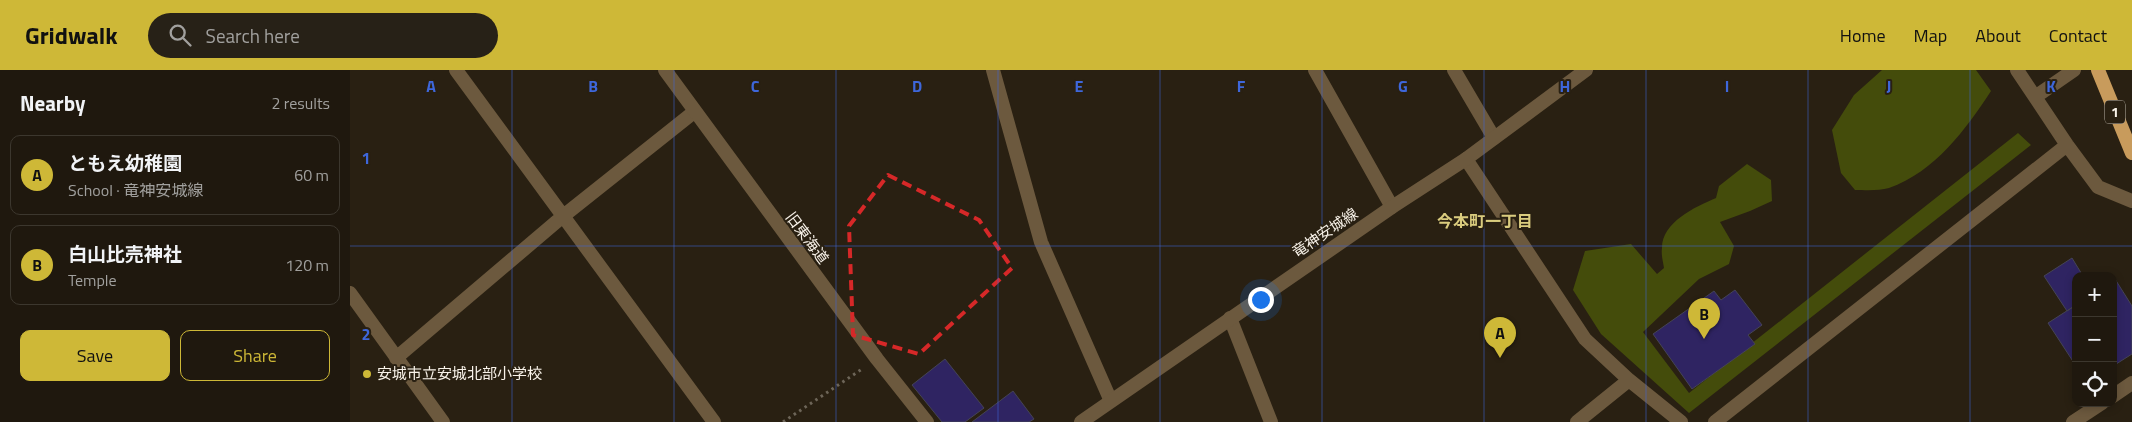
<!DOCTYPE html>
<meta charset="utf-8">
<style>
body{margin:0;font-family:"Titillium Web","Noto Sans JP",sans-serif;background:#272117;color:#f1f3f6}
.controls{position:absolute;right:15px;bottom:15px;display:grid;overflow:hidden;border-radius:10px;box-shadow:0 2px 8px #0003}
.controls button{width:45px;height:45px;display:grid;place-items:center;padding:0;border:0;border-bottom:1px solid #3c372e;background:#1f180e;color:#f1f3f6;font:25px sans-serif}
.you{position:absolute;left:910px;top:229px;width:18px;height:18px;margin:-12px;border:4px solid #fff;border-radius:50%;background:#1a73e8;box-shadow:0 0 0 8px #1a73e833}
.badge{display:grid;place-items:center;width:32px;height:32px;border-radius:50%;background:#ceb837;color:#111;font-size:16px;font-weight:700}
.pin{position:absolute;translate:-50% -41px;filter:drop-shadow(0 1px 2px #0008)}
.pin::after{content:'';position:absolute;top:26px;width:18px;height:15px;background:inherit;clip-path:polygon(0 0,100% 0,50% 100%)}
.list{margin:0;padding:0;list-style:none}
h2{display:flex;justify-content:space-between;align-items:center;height:65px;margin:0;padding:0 20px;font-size:21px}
h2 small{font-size:16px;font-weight:400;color:#a1a09e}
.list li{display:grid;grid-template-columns:32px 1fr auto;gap:15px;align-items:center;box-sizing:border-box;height:80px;margin:0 10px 10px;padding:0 10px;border:1px solid #3c372e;border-radius:10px}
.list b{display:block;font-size:19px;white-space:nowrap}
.list p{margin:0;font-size:16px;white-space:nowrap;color:#a1a09e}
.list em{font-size:16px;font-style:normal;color:#a1a09e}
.actions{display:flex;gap:10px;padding:15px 20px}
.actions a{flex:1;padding:11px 0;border:1px solid #ceb837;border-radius:10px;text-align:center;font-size:18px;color:#ceb837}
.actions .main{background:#ceb837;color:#111}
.icon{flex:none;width:28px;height:28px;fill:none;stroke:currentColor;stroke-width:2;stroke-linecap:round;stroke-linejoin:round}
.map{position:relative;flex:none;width:1782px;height:352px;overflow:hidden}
header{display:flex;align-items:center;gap:30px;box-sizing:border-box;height:70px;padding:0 25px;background:#ceb837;color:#111}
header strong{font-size:24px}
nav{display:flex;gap:28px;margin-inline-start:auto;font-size:18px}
.search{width:350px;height:45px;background:#272117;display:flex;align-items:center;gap:12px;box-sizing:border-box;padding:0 18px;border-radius:28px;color:#a1a09e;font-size:19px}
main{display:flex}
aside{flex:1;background:#1f180e}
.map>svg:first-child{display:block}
.green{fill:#444c0b}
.building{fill:#2f2462;stroke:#454455}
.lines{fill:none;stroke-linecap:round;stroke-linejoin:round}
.path{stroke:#6d6558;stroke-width:3;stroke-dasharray:2.5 4;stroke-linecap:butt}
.minor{stroke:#6c593e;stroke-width:14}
.tertiary{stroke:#6c593e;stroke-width:14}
.trunk{stroke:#c89b5c;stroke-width:14}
.marked{fill:none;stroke:#d62828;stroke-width:4;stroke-dasharray:10 6;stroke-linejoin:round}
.grid{fill:none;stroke:#3e67db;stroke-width:1;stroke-opacity:0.55}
.poi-dot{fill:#ceb837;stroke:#292012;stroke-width:2}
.labels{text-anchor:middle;stroke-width:4;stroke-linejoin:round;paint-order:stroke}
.shield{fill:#292012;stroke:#bab3a8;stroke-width:1}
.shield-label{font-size:14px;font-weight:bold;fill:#f8f2e9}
.street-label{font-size:15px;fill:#f8f2e9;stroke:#292012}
.poi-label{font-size:15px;fill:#f8f2e9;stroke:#292012;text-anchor:start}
.neighbourhood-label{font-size:16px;font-weight:bold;fill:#dacc7e;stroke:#292012}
.grid-label{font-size:16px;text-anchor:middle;font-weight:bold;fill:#3e67db;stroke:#292012;stroke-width:4;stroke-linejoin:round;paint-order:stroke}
</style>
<header>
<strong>Gridwalk</strong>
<div class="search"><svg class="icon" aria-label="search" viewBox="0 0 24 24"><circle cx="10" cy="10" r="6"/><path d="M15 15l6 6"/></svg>Search here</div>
<nav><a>Home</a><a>Map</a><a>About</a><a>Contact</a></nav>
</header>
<main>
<aside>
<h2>Nearby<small>2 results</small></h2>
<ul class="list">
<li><span class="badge">A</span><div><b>ともえ幼稚園</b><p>School · 竜神安城線</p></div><em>60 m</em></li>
<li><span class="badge">B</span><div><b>白山比売神社</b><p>Temple</p></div><em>120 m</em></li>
</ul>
<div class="actions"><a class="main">Save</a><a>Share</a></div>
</aside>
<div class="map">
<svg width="1782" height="352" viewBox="0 0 1782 352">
<rect width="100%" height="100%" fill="#292012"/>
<!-- green -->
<path class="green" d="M1532,0H1626L1641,21C1616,59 1585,102 1539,118C1529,121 1515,120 1505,120L1491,103L1482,60L1504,25Z
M1668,63L1681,75L1339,343L1251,264L1223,220L1235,181L1281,174L1307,204L1314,198C1313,191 1311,185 1312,178C1312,152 1345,137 1366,128L1369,116L1397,94L1421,110L1422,131L1400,141L1370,152L1384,176L1379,194L1349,209L1293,262L1339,323Z"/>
<!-- building -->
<path class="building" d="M1722,188L1733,206H1726V235L1717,241L1694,206Z
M1765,209L1782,236V284L1763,296Z
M1385,220L1412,255L1398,265L1405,274L1342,319L1303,264L1364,221L1371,230Z
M1726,235V296L1698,253Z
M595,289L634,338L615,352H592L562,315Z
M663,321L684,349L679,352H622Z"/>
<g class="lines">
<!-- path -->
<path class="path" d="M433,352L512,299"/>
<!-- minor -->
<path class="minor" d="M106,0L364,352
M643,0L691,172L760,329
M965,0L1042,137
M1104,0L1144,68
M1667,0L1717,75L1748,117L1782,131
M1685,27L1724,0
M1116,89L1235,269L1279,310L1331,352
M0,223L93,352
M880,248L921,352
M46,288L212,147L344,42
M1763,326L1782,313
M1227,352L1279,310
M1365,352L1717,75
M1723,352L1752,333"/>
<!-- tertiary -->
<path class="tertiary" d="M315,0L527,289L577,352
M731,352L1042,137L1116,89L1236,0"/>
<!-- trunk -->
<path class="trunk" d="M1748,0L1782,83"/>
</g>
<!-- marked area -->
<path class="marked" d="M538,105L629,150L662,198L569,284L503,265L499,156Z"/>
<!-- grid -->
<path class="grid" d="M162,0V352M324,0V352M486,0V352M648,0V352M810,0V352M972,0V352M1134,0V352M1296,0V352M1458,0V352M1620,0V352M0,176H1782"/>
<!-- markers -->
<circle class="poi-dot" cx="17" cy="304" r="5"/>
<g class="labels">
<!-- shield labels -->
<rect class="shield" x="1755" y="30.5" width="20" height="23" rx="4"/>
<g class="shield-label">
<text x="1765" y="47">1</text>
</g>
<!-- street labels -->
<g class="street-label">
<text transform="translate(975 163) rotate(-34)" y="5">竜神安城線</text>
<text transform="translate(457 168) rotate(53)" y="5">旧東海道</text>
</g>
<!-- poi labels -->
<g class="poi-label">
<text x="27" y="309">安城市立安城北部小学校</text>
</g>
<!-- neighbourhood labels -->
<g class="neighbourhood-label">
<text x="1135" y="157">今本町一丁目</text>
</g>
</g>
<g class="grid-label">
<text x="81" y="22">A</text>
<text x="243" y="22">B</text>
<text x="405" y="22">C</text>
<text x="567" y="22">D</text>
<text x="729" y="22">E</text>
<text x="891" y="22">F</text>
<text x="1053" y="22">G</text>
<text x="1215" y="22">H</text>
<text x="1377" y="22">I</text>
<text x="1539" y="22">J</text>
<text x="1701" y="22">K</text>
<text x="16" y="94">1</text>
<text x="16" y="270">2</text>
</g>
</svg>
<div class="controls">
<button>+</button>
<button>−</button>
<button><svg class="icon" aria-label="locate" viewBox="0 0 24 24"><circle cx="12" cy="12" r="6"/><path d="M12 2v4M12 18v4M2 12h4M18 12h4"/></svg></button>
</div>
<div class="you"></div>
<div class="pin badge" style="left:1150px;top:288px">A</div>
<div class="pin badge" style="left:1354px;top:269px">B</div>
</div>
</main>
